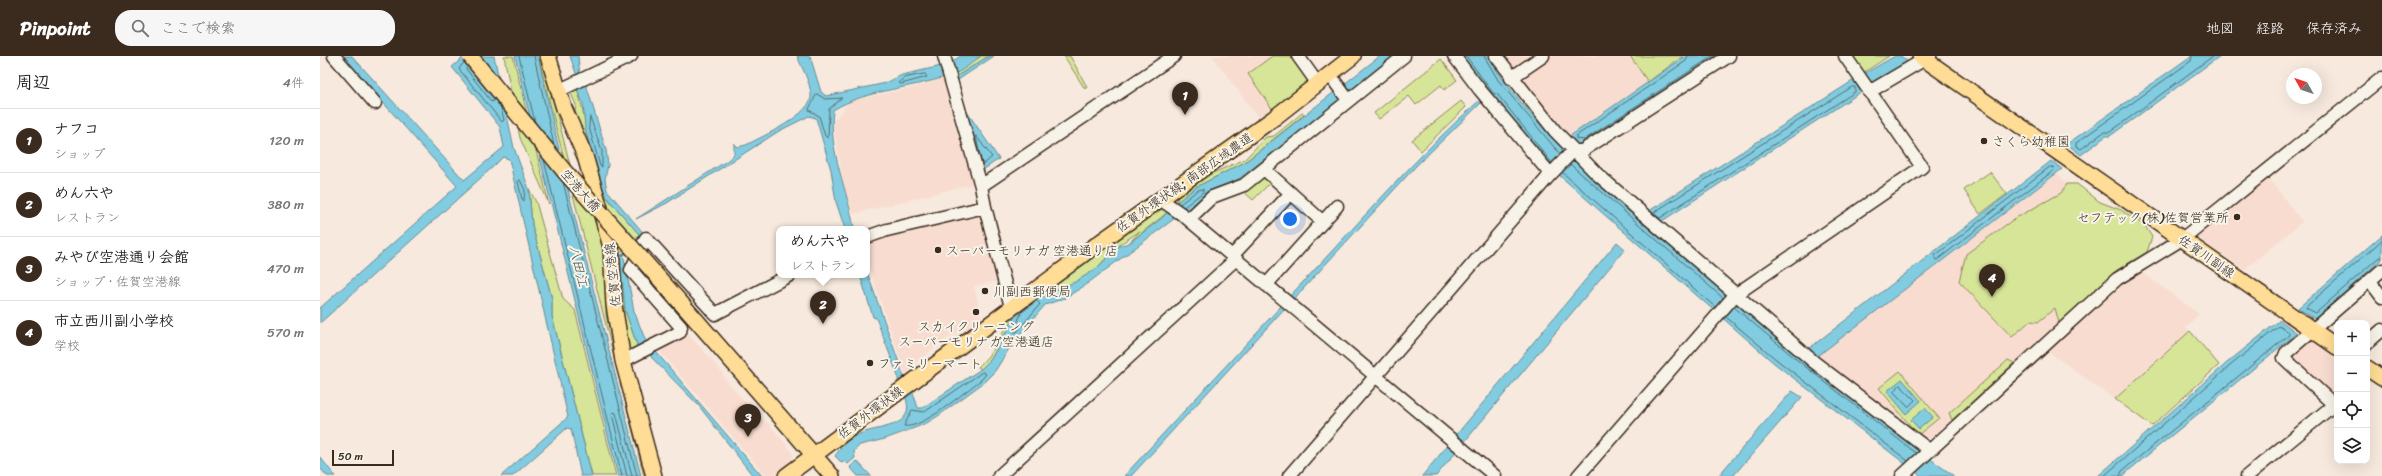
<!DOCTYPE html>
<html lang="ja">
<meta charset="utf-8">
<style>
body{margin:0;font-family:Sriracha,"Klee One",sans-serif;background:#f6f6f6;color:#222}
.controls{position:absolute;right:12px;bottom:12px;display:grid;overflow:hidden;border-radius:8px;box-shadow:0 4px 16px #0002}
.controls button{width:36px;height:36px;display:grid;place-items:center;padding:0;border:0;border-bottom:1px solid #e0e0e0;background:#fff;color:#222;font:20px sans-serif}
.compass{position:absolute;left:1966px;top:12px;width:36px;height:36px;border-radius:50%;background:#fff;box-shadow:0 4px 16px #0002;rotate:310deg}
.scale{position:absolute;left:12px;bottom:10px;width:62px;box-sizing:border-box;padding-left:4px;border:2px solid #3b2a1e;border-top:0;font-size:11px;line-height:14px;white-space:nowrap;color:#3b2a1e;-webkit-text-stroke:3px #f7f3e8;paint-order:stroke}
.you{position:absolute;left:970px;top:163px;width:14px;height:14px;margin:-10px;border:3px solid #fff;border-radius:50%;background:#1a73e8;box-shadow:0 0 0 6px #1a73e833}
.badge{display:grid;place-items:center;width:26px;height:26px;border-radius:50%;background:#3b2a1e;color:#fff;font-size:13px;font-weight:700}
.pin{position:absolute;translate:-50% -33px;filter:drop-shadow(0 1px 2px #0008)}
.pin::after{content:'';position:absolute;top:21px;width:14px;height:12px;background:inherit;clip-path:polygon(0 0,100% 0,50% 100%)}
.popup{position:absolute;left:456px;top:170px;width:94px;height:52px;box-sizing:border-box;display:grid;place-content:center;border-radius:8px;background:#fff;filter:drop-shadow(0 1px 3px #0005);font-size:13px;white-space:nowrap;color:#767676}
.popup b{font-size:15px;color:#222}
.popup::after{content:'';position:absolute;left:50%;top:100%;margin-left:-8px;border:8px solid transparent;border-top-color:#fff}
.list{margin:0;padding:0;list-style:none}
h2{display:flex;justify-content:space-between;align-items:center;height:52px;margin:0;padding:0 16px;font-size:17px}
h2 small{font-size:13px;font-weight:400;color:#767676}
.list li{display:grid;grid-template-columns:26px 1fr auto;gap:12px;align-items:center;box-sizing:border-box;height:64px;padding:0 16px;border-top:1px solid #e0e0e0}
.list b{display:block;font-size:15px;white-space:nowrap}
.list p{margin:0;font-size:13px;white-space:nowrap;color:#767676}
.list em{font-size:13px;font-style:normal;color:#767676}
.icon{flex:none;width:22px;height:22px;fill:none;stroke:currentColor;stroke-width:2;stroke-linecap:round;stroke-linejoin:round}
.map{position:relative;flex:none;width:2062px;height:420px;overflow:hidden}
header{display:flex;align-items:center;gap:24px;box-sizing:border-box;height:56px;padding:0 20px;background:#3b2a1e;color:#fff}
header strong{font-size:19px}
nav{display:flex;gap:22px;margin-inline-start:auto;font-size:14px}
.search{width:280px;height:36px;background:#f6f6f6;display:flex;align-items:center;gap:10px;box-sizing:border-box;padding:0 14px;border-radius:16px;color:#767676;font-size:15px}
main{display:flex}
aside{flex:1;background:#fff}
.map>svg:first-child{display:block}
.built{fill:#f8dcd0}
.green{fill:#d7e598;stroke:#89885b}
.water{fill:#81cce1;stroke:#658b93}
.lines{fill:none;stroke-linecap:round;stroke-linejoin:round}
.shore{stroke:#576b6c;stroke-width:1}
.stream{stroke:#658b93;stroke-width:2.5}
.minor-casing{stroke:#3b2a1e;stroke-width:15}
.major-casing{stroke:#3b2a1e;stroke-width:18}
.minor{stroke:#f7f3e8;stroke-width:12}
.major{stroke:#ffdd96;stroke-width:15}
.major-bridge-casing{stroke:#3b2a1e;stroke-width:18;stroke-linecap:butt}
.major-bridge{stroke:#ffdd96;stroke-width:15}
.poi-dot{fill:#3b2a1e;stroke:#f7f3e8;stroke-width:1.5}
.labels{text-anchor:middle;stroke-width:4;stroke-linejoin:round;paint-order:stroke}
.poi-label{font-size:13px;fill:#3b2a1e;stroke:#f7f3e8;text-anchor:start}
.street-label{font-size:13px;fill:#3b2a1e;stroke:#f7f3e8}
.water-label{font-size:14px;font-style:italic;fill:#4c524f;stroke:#f7f3e8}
</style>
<header>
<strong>Pinpoint</strong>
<div class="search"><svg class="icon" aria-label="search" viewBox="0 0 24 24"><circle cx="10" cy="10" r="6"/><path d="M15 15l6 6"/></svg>ここで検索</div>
<nav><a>地図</a><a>経路</a><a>保存済み</a></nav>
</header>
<main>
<aside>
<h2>周辺<small>4件</small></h2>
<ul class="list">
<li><span class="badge">1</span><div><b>ナフコ</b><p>ショップ</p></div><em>120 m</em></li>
<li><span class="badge">2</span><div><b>めん六や</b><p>レストラン</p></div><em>380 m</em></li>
<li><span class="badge">3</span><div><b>みやび空港通り会館</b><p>ショップ · 佐賀空港線</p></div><em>470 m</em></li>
<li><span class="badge">4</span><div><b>市立西川副小学校</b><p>学校</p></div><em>570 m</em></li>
</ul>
</aside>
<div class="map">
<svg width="2062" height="420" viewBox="0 0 2062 420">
<rect width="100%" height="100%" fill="#f7e9dd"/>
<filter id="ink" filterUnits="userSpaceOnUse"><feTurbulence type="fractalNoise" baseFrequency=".025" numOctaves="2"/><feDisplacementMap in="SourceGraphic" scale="8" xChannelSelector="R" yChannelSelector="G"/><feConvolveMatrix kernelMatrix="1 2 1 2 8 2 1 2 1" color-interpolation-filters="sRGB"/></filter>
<g filter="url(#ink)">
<!-- built -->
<path class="built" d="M892,0H974L992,26L940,64Z
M1179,0H1219L1203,11H1186Z
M1229,0H1310L1328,26L1246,82L1196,23Z
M627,20L657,127L533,158L524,132L513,66L530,45L600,30Z
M1737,117L1747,128H1757L1780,146L1801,154L1825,170L1832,181L1827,196L1797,214L1612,382L1601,385L1495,302Z
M1948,121L1982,166L1924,214L1875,180Z
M662,154L678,225L654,230L662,265L626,283L594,308L586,320L547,205V183Z
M1820,215L1879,258L1866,271L1899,309L1832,370L1726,294L1800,226Z
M367,277L399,312L407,325L433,356L448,367L473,397L472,403L454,420H446L337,292Z
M1988,282L2017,303V349L1965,300Z"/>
<!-- green -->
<path class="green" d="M184,0H193L229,148L200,82Z
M218,0H222L257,136L276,162L287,212L286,259L328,420H324Z
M661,0H669L634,22L632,18Z
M744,0H750L767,31L765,33Z
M952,0H974L992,26L953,54L928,18Z
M1310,0H1363L1328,26Z
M1532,0H1569L1543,17Z
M1121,3L1137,24L1124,34L1121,29L1096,49L1089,40L1059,63L1054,57Z
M256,31C264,51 265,72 271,92L254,61L256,49L250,35Z
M1141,45L1146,51L1101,95L1092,84Z
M982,57L985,58L925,106L876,131L857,146L858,138L889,114L893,117L925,103L946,81L954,80Z
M1670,116L1687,138L1660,158L1644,134Z
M944,120L951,126L933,144L922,134Z
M1747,128H1757L1780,146L1801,154L1825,170L1832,181L1827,196L1797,214L1739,267L1735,252L1718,266L1710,265L1692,281L1639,225L1646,198L1694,163L1741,137Z
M209,133L216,146L243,243L255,254L296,420H272L232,260V243L212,169Z
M282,136L319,178L300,198V202L305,254L318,292L307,294Z
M838,152L849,155L809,187L820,175L788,196H792L776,213L756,226L732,235H725L698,255L671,303L661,313L658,311C671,298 687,278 686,260Z
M1870,275L1899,309L1832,370L1795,343Z
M1688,304L1694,307L1632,364L1629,357Z
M1580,315L1619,362L1598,379L1559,332Z"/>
<!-- water -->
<path class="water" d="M22,0H32L144,124L184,91L180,71L132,11L145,0H174L194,92L209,133L212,169L232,243V260L272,420H261L251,373L247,372L193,420H181L248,361L189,103L183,101L175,109L0,267V252L137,130Z
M195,0H218L250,142L321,420H298Z
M250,0H258L260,20L266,28L286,94L288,109L285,123L287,134L326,180L321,184L318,181L319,178L282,136L265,72L263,47L256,31L258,23Z
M477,0H490L501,36L506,40L566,27L582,19L630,8L640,0H661C653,5 645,14 636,17C596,33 549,32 513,54C508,95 528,134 534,173H525L516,146L511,114L496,62L489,60L459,75L347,147L316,163L408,104L414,98V87L418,91L426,89C441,81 494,58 491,38C490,26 482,12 477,0Z
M669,0H674L635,26L634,22Z
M1060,0H1078L919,123L894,133L764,230L745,242L725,249L694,285L675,315L663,327L618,360L605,368L565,383L540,389L534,395L535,402L528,408L524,405L521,406L515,400C521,391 528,383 537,379C558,369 598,374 585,339L592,334L598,352H602L661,313L671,303L698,255L725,235H732L755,226L776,213L799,190L809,187L842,162L857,146L876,131L925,106Z
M1141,0H1167C1223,84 1294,143 1370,208C1455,282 1542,355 1634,420H1601L1454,307L1231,112L1174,42H1171Z
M1366,0H1400L1265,88H1253L1247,82Z
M1575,0H1581L1588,6L1548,29L1542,19Z
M1871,0H1900L1790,80H1786L1761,99L1747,88Z
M1534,24L1541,36L1339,167L1326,157Z
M1161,43L1163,45L1096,110L972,245L968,242C1032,175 1092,104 1161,43Z
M641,47L679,103L660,116Z
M1731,105L1742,113L1495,302L1487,294Z
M2062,179V203L1995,263L1978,252Z
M1297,186L1305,193L1116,420H1102Z
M300,198L304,202L314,255L325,283L442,420H433L379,350L331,301V295L318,292L305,254Z
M547,216L584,321L578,326V320L556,262L553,261L540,219H547Z
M962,249L965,252L811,420H804Z
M1960,264L1977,277L1802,420H1778L1908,306Z
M1582,323L1601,345L1586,358L1567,335Z
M1472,335L1482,341L1413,420H1398Z
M1605,352L1613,361L1599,373L1591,364Z
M0,401L15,420H7L0,412Z
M537,405L551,420H538L530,411Z"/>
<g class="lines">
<!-- shore -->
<path class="shore" d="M199,0L215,66
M214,0L234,89
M1146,0L1173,37L1178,39L1232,107
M1164,0L1178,24L1240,98
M1368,0L1366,5L1256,80V83L1264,84L1393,0
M1872,0L1871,5L1756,87V90L1761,93L1784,76H1790L1893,0
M144,6L139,13L182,66L184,64L181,52
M147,10L146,13L171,45L173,46L174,43
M605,18L607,21L581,28L578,27L584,22Z
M1532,31H1535V36L1340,162L1335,159V156Z
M497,38L505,43L522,42L509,53L508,82L505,80L499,60L489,54Z
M270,61L282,95V111L280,110L269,71Z
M656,80L672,101L664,108L662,107Z
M224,104L302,420
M1250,108L1403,242
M1730,111L1734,112L1733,115L1617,204L1615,203V200Z
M1242,116L1395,251
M200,124L205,134L204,145L202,143L198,126Z
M243,126L317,420
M860,148L878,134L883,133V136L864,151
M2062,184L1987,250L1986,252L1996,257L2058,202L2062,201
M717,245L720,248L697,276H694L701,257Z
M1414,251L1482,308L1596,397
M1406,261L1457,304L1588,405
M663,316L666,318L661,324C645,335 602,374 584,370L592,354L604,356Z
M1580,329L1595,344L1588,351L1574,336Z
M307,420L292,358L294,356L296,357L312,420
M1784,420L1911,309L1959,270L1969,276V279L1802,415L1800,420"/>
<!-- stream -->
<path class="stream" d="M302,200L308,194"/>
<!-- minor casing -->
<g class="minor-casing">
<path id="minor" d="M14,0L55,47
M624,0L661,130L665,151L691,251
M978,0L998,28
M1134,0L1160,34L1227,114L1229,120
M1176,0L1235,75L1277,118L1494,306L1609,394
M1010,19L1028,44
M1191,22L1223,0
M238,35L311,0
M1549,36L1610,0
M944,113L1003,166
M661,130L854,0
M840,143L863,159L1175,420
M869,163L892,141L924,129L1084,0
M547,181L567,174L665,151
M912,200L971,137
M2050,225L2062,241
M946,229L1017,150
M2047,287L2062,274
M303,305L360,276L361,271L311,214L326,182L395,258L470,219
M679,420L916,203
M969,420L1229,120L1253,95H1262L1409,0
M1258,420L1415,239L1602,111L1525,0
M1582,420L1797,223L1862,183L2062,22
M1927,420L2010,352L2011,346L1964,302L1966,297L2062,214"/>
</g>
<!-- major casing -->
<g class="major-casing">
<path id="major" d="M228,0L244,52L265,100L291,191L294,249L303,305L334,420
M1600,0L2017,291
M376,264L512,420
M2047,312L2062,322
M466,420L765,197L954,62L1033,0"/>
</g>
<!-- minor -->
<use href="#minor" class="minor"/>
<!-- major -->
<use href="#major" class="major"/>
<!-- major-bridge casing -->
<g class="major-bridge-casing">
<path id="major-bridge" d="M150,0L245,116L376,264"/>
</g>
<!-- major-bridge -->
<use href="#major-bridge" class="major-bridge"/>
</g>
</g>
<!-- markers -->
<g class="poi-dot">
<circle cx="1664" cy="85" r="4"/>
<circle cx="1917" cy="161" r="4"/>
<circle cx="618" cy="194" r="4"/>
<circle cx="665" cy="235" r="4"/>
<circle cx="656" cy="256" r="4"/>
<circle cx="550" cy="307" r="4"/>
</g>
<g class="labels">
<!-- poi labels -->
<g class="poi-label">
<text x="1672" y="90">さくら幼稚園</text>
<text x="1909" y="166" text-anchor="end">セフテック(株)佐賀営業所</text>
<text x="626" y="199">スーパーモリナガ 空港通り店</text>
<text x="673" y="240">川副西郵便局</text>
<text x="656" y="275" text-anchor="middle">スカイクリーニング<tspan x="656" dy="15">スーパーモリナガ空港通店</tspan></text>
<text x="558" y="312">ファミリーマート</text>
</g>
<!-- street labels -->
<g class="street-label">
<text transform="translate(864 126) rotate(-35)" y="5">佐賀外環状線; 南部広域農道</text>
<text transform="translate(261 134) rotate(49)" y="5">空港大橋</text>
<text transform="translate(1887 200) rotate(35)" y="5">佐賀川副線</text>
<text transform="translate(292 219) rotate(-96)" y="5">佐賀空港線</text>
<text transform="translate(550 356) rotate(-37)" y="5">佐賀外環状線</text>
</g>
<!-- water labels -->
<g class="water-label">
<text transform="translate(259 210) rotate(77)" y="5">八田江</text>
</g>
</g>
</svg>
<div class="controls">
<button>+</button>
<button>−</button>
<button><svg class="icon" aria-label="locate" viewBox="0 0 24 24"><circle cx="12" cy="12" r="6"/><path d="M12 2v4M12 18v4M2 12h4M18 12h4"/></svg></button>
<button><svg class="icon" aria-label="layers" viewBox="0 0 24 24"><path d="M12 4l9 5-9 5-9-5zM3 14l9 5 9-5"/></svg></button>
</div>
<svg class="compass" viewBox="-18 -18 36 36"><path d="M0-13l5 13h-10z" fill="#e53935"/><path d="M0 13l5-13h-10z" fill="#767676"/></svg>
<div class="scale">50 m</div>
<div class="you"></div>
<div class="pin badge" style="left:865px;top:59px">1</div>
<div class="pin badge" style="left:503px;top:268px">2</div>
<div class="popup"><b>めん六や</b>レストラン</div>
<div class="pin badge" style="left:428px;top:381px">3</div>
<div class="pin badge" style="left:1672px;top:241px">4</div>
</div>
</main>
